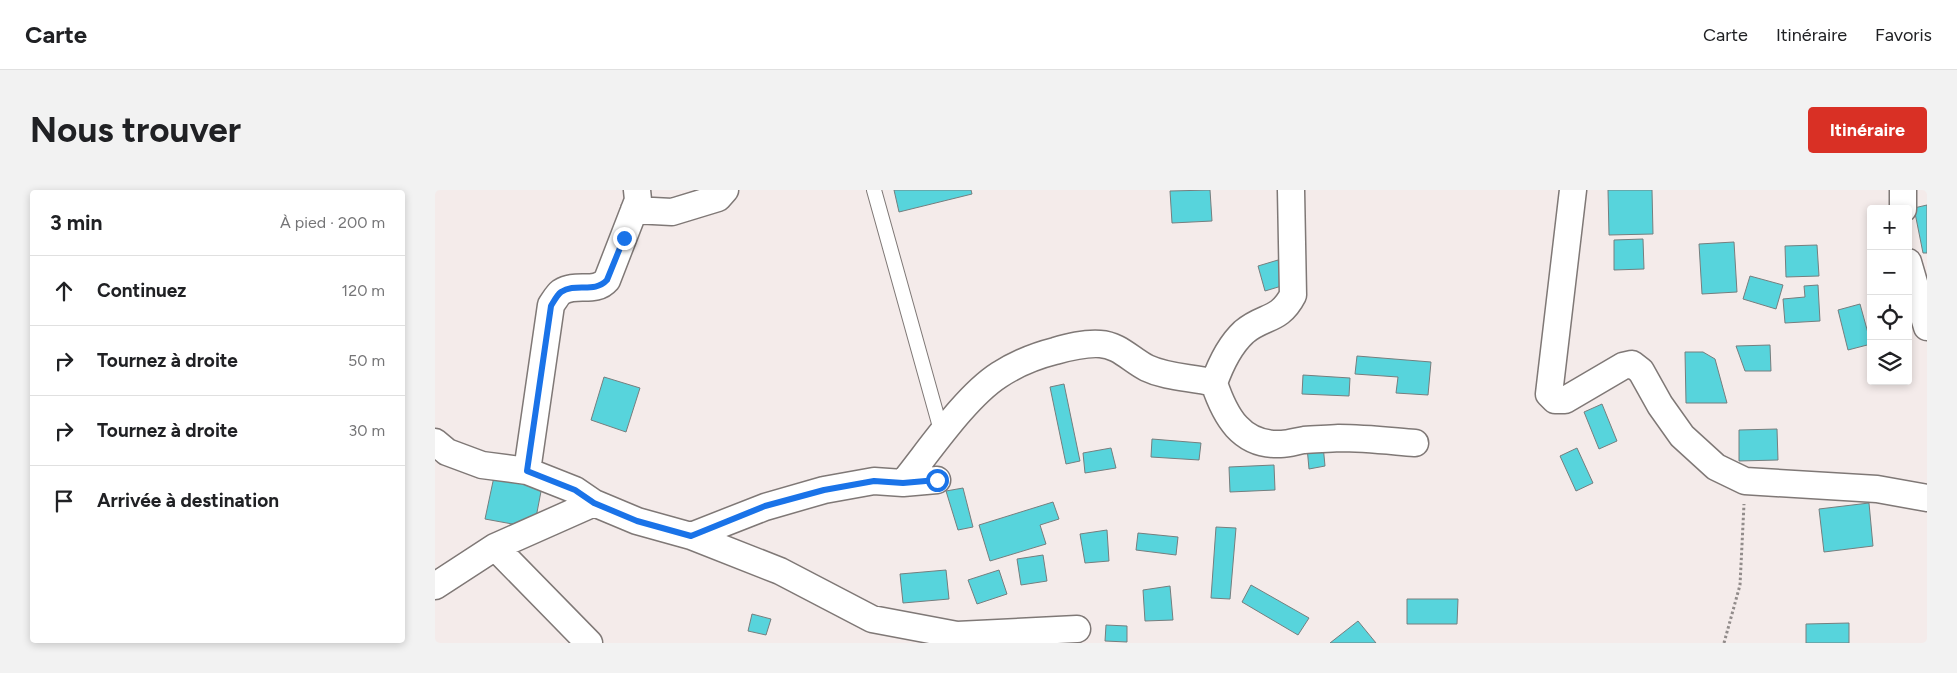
<!DOCTYPE html>
<html lang="fr">
<meta charset="utf-8">
<style>
body{margin:0;font-family:Figtree,sans-serif;background:#f2f2f2;color:#202124}
.controls{position:absolute;right:15px;top:15px;display:grid;overflow:hidden;border-radius:5px;box-shadow:0 2px 8px #0003}
.controls button{width:45px;height:45px;display:grid;place-items:center;padding:0;border:0;border-bottom:1px solid #e0e0e0;background:#fff;color:#202124;font:25px sans-serif}
.stop{position:absolute;width:15px;height:15px;margin:-11px;border:4px solid #1a73e8;border-radius:50%;background:#fff}
.stop.end{background:#1a73e8;border-color:#fff;box-shadow:0 1px 5px #0008}
.list{margin:0;padding:0;list-style:none}
h2{display:flex;justify-content:space-between;align-items:center;height:65px;margin:0;padding:0 20px;font-size:21px}
h2 small{font-size:16px;font-weight:400;color:#757577}
.list li{display:grid;grid-template-columns:32px 1fr auto;gap:15px;align-items:center;box-sizing:border-box;height:70px;padding:0 20px;border-top:1px solid #e0e0e0}
.list b{display:block;font-size:19px;white-space:nowrap}
.list em{font-size:16px;font-style:normal;color:#757577}
.icon{flex:none;width:28px;height:28px;fill:none;stroke:currentColor;stroke-width:2;stroke-linecap:round;stroke-linejoin:round}
.map{position:relative;flex:none;width:1492px;height:453px;overflow:hidden;border-radius:5px}
header{display:flex;align-items:center;gap:30px;box-sizing:border-box;height:70px;padding:0 25px;background:#fff;border-bottom:1px solid #e0e0e0}
header strong{font-size:24px}
nav{display:flex;gap:28px;margin-inline-start:auto;font-size:18px}
.intro{display:flex;align-items:center;justify-content:space-between;box-sizing:border-box;height:120px;padding:0 30px}
h1{margin:0;font-size:35px}
.button{padding:12px 22px;border-radius:5px;background:#d93025;color:#fff;font-size:18px;font-weight:700}
main{display:flex;gap:30px;padding:0 30px}
aside{flex:1;background:#fff;border-radius:5px;box-shadow:0 2px 8px #0003}
.map>svg:first-child{display:block}
.building{fill:#57d4dc;stroke:#767e7e}
.lines{fill:none;stroke-linecap:round;stroke-linejoin:round}
.service-casing{stroke:#7f7876;stroke-width:16}
.minor-casing{stroke:#7f7876;stroke-width:29}
.path{stroke:#918b8a;stroke-width:3;stroke-dasharray:2.5 2.5;stroke-linecap:butt}
.service{stroke:#fff;stroke-width:14}
.minor{stroke:#fff;stroke-width:26}
.route{stroke:#1a73e8;stroke-width:6}
</style>
<header>
<strong>Carte</strong>
<nav><a>Carte</a><a>Itinéraire</a><a>Favoris</a></nav>
</header>
<div class="intro"><h1>Nous trouver</h1><a class="button">Itinéraire</a></div>
<main>
<aside>
<h2>3 min<small>À pied · 200 m</small></h2>
<ul class="list">
<li><svg class="icon" aria-label="ahead" viewBox="0 0 24 24"><path d="M12 20V5M6 11l6-6 6 6"/></svg><div><b>Continuez</b></div><em>120 m</em></li>
<li><svg class="icon" aria-label="right" viewBox="0 0 24 24"><path d="M7 20v-9h11M14 6l5 5-5 5"/></svg><div><b>Tournez à droite</b></div><em>50 m</em></li>
<li><svg class="icon" aria-label="right" viewBox="0 0 24 24"><path d="M7 20v-9h11M14 6l5 5-5 5"/></svg><div><b>Tournez à droite</b></div><em>30 m</em></li>
<li><svg class="icon" aria-label="arrive" viewBox="0 0 24 24"><path d="M6 21V4h12l-3 4 3 4H6"/></svg><div><b>Arrivée à destination</b></div></li>
</ul>
</aside>
<div class="map">
<svg width="1492" height="453" viewBox="0 0 1492 453">
<rect width="100%" height="100%" fill="#f4ebea"/>
<!-- building -->
<path class="building" d="M459,0H536L537,4L464,22Z
M775,0L777,31L737,33L735,1Z
M1173,0H1217L1218,44L1174,45Z
M1492,15V63H1488L1479,18Z
M1208,49L1209,79L1179,80V50Z
M1299,52L1302,102L1267,104L1264,54Z
M1382,55L1384,86L1351,87L1350,56Z
M843,70L850,95L830,101L823,76Z
M1315,86L1348,95L1341,119L1308,109Z
M1383,95L1385,131L1350,133L1348,109L1370,107L1369,96Z
M1425,114L1436,154L1413,160L1403,120Z
M1335,155L1336,181H1310L1301,156Z
M1250,162H1268L1280,169L1292,213H1251Z
M922,166L996,172L993,205L961,203L963,187L920,184Z
M868,185L915,188L914,206L867,204Z
M169,187L205,198L191,242L156,230Z
M629,194L645,271L631,274L615,197Z
M1167,214L1182,251L1164,259L1149,222Z
M1342,239L1343,270L1304,271V240Z
M717,249L766,253L764,270L716,267Z
M888,255L890,276L874,279L872,257Z
M676,258L681,278L650,283L648,263Z
M1142,258L1158,293L1141,301L1125,266Z
M839,275L840,300L795,302L794,277Z
M60,282L108,291L99,338L50,329Z
M528,298L538,337L523,340L511,301Z
M618,312L624,329L605,335L611,354L555,371L544,335Z
M1434,313L1438,356L1389,362L1384,319Z
M781,337L801,338L795,409L776,408Z
M672,340L674,371L650,373L645,344Z
M703,343L743,347L741,365L701,360Z
M608,365L612,391L586,395L582,369Z
M511,380L514,409L468,413L465,384Z
M564,380L572,404L542,414L533,390Z
M816,395L874,428L863,445L807,412Z
M735,396L738,430L710,431L708,400Z
M972,409H1023L1022,434H972Z
M317,424L336,429L331,445L313,441Z
M923,431L941,453H895Z
M1414,433V453H1371V434Z
M671,435L692,436V452L670,451Z"/>
<g class="lines">
<!-- service casing -->
<g class="service-casing">
<path id="service" d="M439,0L507,244"/>
</g>
<!-- minor casing -->
<g class="minor-casing">
<path id="minor" d="M856,0L858,105C844,132 829,125 809,142C795,155 785,176 779,193C790,226 806,256 846,254C854,254 862,251 869,250C880,249 892,249 904,248C929,248 955,251 980,253
M1138,0L1114,204L1120,210H1130L1188,176L1197,174L1206,181L1225,215L1247,246L1281,277L1310,291L1442,299L1492,308
M1468,0V19
M199,20L237,22L283,8L290,0
M1473,72L1492,137
M0,252L12,262L47,275L92,281L140,300L159,313L202,331L256,346L345,381L437,429L522,445L642,439
M92,281L116,115C119,111 122,105 126,102C141,92 160,104 172,90L203,10L202,0
M468,293C494,261 530,207 564,185C581,174 600,166 620,161C634,157 649,153 665,154C684,155 696,170 712,178C733,188 756,187 779,193
M256,346L330,317L389,300L439,291L468,293L502,290
M60,357L154,453
M0,396L60,357L159,313"/>
</g>
<!-- path -->
<path class="path" d="M1289,453L1305,395L1309,314"/>
<!-- service -->
<use href="#service" class="service"/>
<!-- minor -->
<use href="#minor" class="minor"/>
</g>
<g class="lines">
<!-- route -->
<path class="route" d="M189,48L172,90C159,104 141,92 126,102C122,105 119,111 116,116L92,281L140,300L159,313L202,331L256,346L330,316L389,300L439,291L468,293L502,290"/>
</g>
</svg>
<div class="controls">
<button>+</button>
<button>−</button>
<button><svg class="icon" aria-label="locate" viewBox="0 0 24 24"><circle cx="12" cy="12" r="6"/><path d="M12 2v4M12 18v4M2 12h4M18 12h4"/></svg></button>
<button><svg class="icon" aria-label="layers" viewBox="0 0 24 24"><path d="M12 4l9 5-9 5-9-5zM3 14l9 5 9-5"/></svg></button>
</div>
<div class="stop" style="left:502px;top:290px"></div>
<div class="stop end" style="left:189px;top:48px"></div>
</div>
</main>
